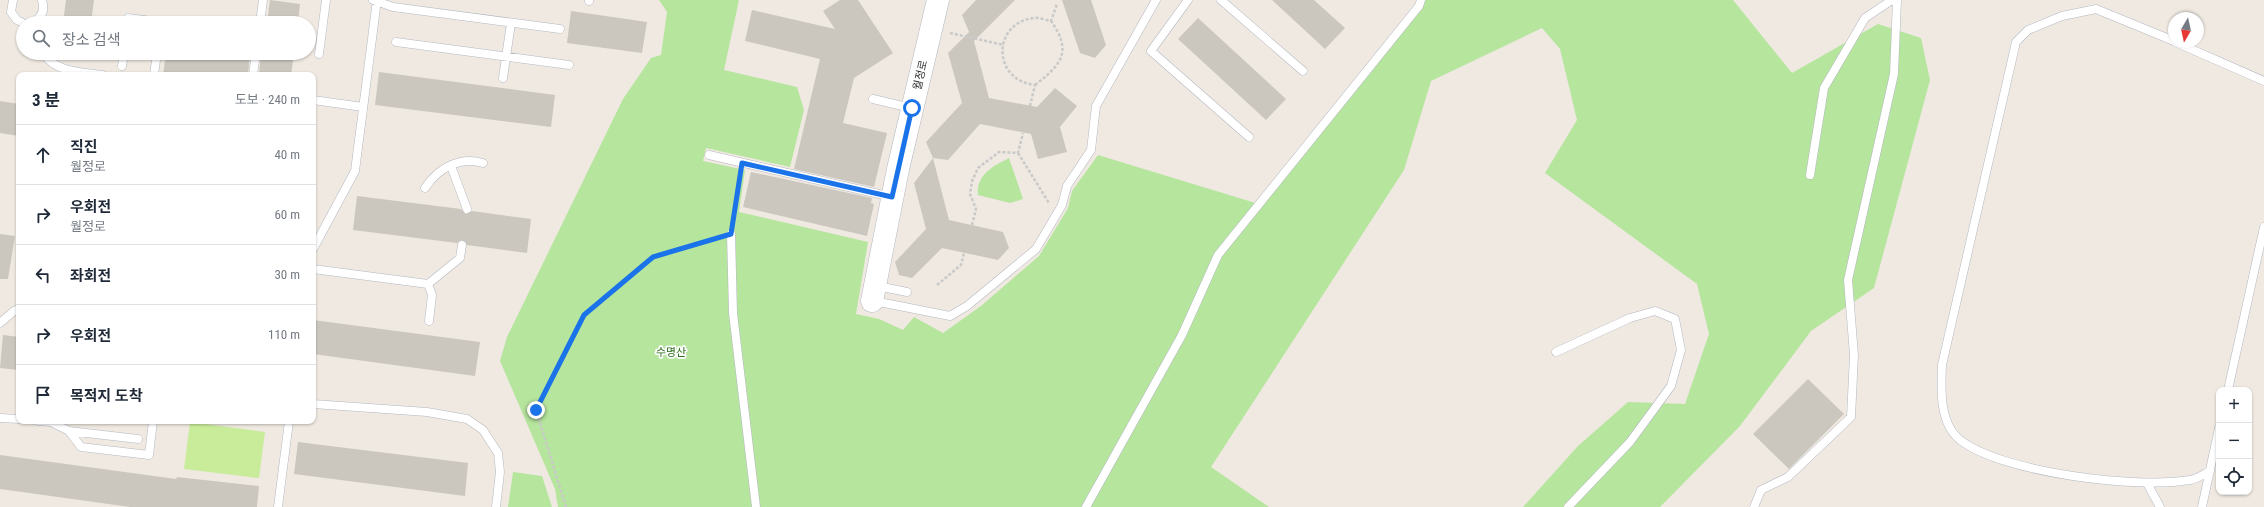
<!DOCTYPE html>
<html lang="ko">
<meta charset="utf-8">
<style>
body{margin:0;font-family:"Roboto Condensed","Noto Sans KR",sans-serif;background:#f2f2f3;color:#1f2937}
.controls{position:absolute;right:12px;bottom:12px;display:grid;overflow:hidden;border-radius:8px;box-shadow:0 1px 3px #0004}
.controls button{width:36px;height:36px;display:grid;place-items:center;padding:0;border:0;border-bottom:1px solid #e0e1e3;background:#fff;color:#1f2937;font:20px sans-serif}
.compass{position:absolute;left:2168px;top:12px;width:36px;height:36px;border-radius:50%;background:#fff;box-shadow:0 1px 3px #0004;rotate:189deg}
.stop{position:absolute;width:12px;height:12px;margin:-9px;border:3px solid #1a73e8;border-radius:50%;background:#fff}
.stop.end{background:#1a73e8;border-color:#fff;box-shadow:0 1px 4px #0008}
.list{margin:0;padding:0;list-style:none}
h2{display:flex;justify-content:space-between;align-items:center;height:52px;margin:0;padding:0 16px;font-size:17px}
h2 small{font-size:13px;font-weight:400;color:#747a83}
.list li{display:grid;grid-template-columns:26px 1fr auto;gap:12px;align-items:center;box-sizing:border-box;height:60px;padding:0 16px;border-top:1px solid #e0e1e3}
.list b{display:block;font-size:15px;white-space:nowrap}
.list p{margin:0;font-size:13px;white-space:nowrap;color:#747a83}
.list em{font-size:13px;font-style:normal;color:#747a83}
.icon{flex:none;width:22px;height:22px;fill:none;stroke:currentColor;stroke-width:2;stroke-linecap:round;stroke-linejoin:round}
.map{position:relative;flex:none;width:2264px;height:507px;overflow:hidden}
.search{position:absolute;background:#fff;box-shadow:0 1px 3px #0004;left:16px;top:16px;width:300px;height:44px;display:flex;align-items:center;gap:10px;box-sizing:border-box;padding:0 14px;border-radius:22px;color:#747a83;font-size:15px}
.panel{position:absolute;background:#fff;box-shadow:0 1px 3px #0004;left:16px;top:72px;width:300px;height:352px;border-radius:8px}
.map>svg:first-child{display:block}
.green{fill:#b6e59e}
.pitch{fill:#c9ec9a}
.building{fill:#cbc7bf}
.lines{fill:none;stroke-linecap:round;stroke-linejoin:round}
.lane-casing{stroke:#b4b7c1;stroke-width:9}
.secondary-casing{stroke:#b4b7c1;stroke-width:23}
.path{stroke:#c9c9c9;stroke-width:2.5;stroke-dasharray:3 2;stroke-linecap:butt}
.lane{stroke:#fff;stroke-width:8}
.secondary{stroke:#fff;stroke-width:22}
.route{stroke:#1a73e8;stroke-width:5}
.labels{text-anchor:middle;stroke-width:3.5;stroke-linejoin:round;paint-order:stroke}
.street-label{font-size:11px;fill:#2e2e2e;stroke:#fff}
.park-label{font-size:11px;fill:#2c6e1b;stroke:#fff}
</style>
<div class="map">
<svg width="2264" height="507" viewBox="0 0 2264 507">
<rect width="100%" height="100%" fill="#efe9e1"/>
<!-- green -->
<path class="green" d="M659,0H739L724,70L797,87L804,110L790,167L706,148L703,161L745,170L739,212L868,242L856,314L879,319L903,330L914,317L943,333L981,306L1039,256L1068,208L1072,191L1098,155L1262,205L1414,11L1418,0H1733L1792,73L1878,24L1921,38L1930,80L1874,288L1811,331L1740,426L1660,507H1523L1578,446L1628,402L1685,404L1709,334L1697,284L1545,173L1577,120L1560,49L1542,28L1431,81L1404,170L1211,467L1269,507H558L555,489L500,361L507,337L623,99L651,58L661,55L667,12Z
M1009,158L1023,199L1010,203L978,195C976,175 993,166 1009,158Z
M513,472L542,476L552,507H508Z"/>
<!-- pitch -->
<path class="pitch" d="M190,422L265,432L259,478L184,469Z"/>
<!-- building -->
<path class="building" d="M66,0H94L91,23H63Z
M270,0L300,4L298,23H267Z
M840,0H858L893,53L854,78L843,123L887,133L874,187L794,169L820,59L745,41L752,10L835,29L823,11Z
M976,0H1015L974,41L989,98L1037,107L1055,88L1077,106L1060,127L1067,152L1038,159L1031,134L980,124L948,160L933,158L949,220L1003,232L1009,248L998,260L942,248L912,278L899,275L895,262L926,229L914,183L933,158L926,142L962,103L948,53L969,32L962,15Z
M1062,0H1091L1106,45L1095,58L1080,53Z
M1272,0H1314L1345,28L1325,49Z
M571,11L647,22L642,53L567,43Z
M1198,18L1286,99L1266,120L1178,39Z
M166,53H250L248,75H163Z
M261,53H294L291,75H259Z
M379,72L555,95L551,127L375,105Z
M0,101L19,104V136L0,133Z
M751,172L872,198L871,203L874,204L867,236L743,207Z
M357,196L461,209L466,214L472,211L531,219L527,253L467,245L462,240L457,243L353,230Z
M0,234L15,236L8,279H0Z
M313,320L480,342L475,376L313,354Z
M3,335L19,337V370L0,368Z
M1808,379L1844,414L1789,469L1753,434Z
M298,442L468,463L465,496L294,474Z
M0,455L176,479L177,477L259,486L257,507H130L0,489Z"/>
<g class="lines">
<!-- lane casing -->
<g class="lane-casing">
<path id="lane" d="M13,0L11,12L17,20L23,23
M373,0L393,7L560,29
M1188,0L1151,51L1249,137
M1221,0L1303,71
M589,1V0
M32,23C42,18 45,10 42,0
M128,23V18L168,23
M260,23L263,0
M2174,41L2096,9L2062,16L2028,30L2016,42L1942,365C1941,389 1939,423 1960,440C2003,473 2137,489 2190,480C2197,479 2204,474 2210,471
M396,42L569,65
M2175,42L2264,81
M43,53C56,73 82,72 103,75
M319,54L326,0
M122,66L124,53
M154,75L157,53
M253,75L256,53
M503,78L511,23
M873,99L911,108
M313,100L363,107
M709,155L892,197
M451,166L467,209
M1810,175L1824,88L1865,18L1892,0
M425,188C438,168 460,156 483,163
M731,234L733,313L756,507
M313,249L355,171L377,0
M313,269L428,284L460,258L462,245
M428,284L432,295L429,321
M877,286L907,292
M874,301L950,316L967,306L1036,249L1062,205L1067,186L1091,150L1096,106L1156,0
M0,323L14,311L19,309
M1556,352L1630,318L1655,311L1675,319L1681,350L1671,386L1630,442L1568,507
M2228,390L2264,227
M313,404L427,412L467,419L483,430L498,453L500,472L496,507
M0,418L19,419
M38,421L51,422L69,431L138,439
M69,431L81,447L149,455L153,421
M2147,483L2160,507
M278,507L289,421
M1086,507L1182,335L1218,255L1419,6L1421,0
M1754,507L1761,490L1788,477L1851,417L1854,355L1848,280L1894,74L1897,0
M2202,507L2219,428"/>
</g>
<!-- secondary casing -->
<g class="secondary-casing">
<path id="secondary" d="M872,301L898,169L938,0"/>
</g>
<!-- path -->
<path class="path" d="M950,33L1004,45
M1035,85C1061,65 1073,52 1051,21
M1030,106L1035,85C992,80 992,24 1033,18C1038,17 1046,20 1051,21L1057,4
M1018,153L1049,203
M733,222L740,175
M972,225L976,209L970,194L972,181L978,168L999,152L1018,153L1023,133
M937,285L961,265L964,253
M566,507L536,410L584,315L653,257L719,238"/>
<!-- lane -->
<use href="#lane" class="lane"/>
<!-- secondary -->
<use href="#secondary" class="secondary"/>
</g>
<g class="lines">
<!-- route -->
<path class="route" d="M536,410L584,315L653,257L731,234L742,163L892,197L912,108"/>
</g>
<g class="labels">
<!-- street labels -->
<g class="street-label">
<text transform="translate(920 75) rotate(-77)" y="4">월정로</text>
</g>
<!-- park labels -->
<g class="park-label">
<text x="671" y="356">수명산</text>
</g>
</g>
</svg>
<div class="controls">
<button>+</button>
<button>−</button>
<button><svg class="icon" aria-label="locate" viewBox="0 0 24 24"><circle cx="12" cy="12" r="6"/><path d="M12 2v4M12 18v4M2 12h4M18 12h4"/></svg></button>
</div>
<svg class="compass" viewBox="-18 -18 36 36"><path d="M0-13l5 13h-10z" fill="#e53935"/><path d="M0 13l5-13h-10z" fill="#747a83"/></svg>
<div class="stop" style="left:912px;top:108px"></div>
<div class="stop end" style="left:536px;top:410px"></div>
<div class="search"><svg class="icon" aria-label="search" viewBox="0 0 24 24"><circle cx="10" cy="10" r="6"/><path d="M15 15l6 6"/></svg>장소 검색</div>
<section class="panel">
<h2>3 분<small>도보 · 240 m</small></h2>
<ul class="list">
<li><svg class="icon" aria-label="ahead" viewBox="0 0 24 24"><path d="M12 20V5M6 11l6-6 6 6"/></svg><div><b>직진</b><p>월정로</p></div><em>40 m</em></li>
<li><svg class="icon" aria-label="right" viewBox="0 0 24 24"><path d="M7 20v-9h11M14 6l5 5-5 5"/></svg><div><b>우회전</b><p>월정로</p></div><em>60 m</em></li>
<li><svg class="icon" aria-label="left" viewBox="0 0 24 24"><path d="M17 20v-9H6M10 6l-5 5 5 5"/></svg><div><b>좌회전</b></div><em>30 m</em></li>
<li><svg class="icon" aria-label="right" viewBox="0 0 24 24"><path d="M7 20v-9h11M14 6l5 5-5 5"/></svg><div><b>우회전</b></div><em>110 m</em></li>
<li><svg class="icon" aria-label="arrive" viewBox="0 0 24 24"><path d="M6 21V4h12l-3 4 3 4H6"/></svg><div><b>목적지 도착</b></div></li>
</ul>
</section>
</div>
